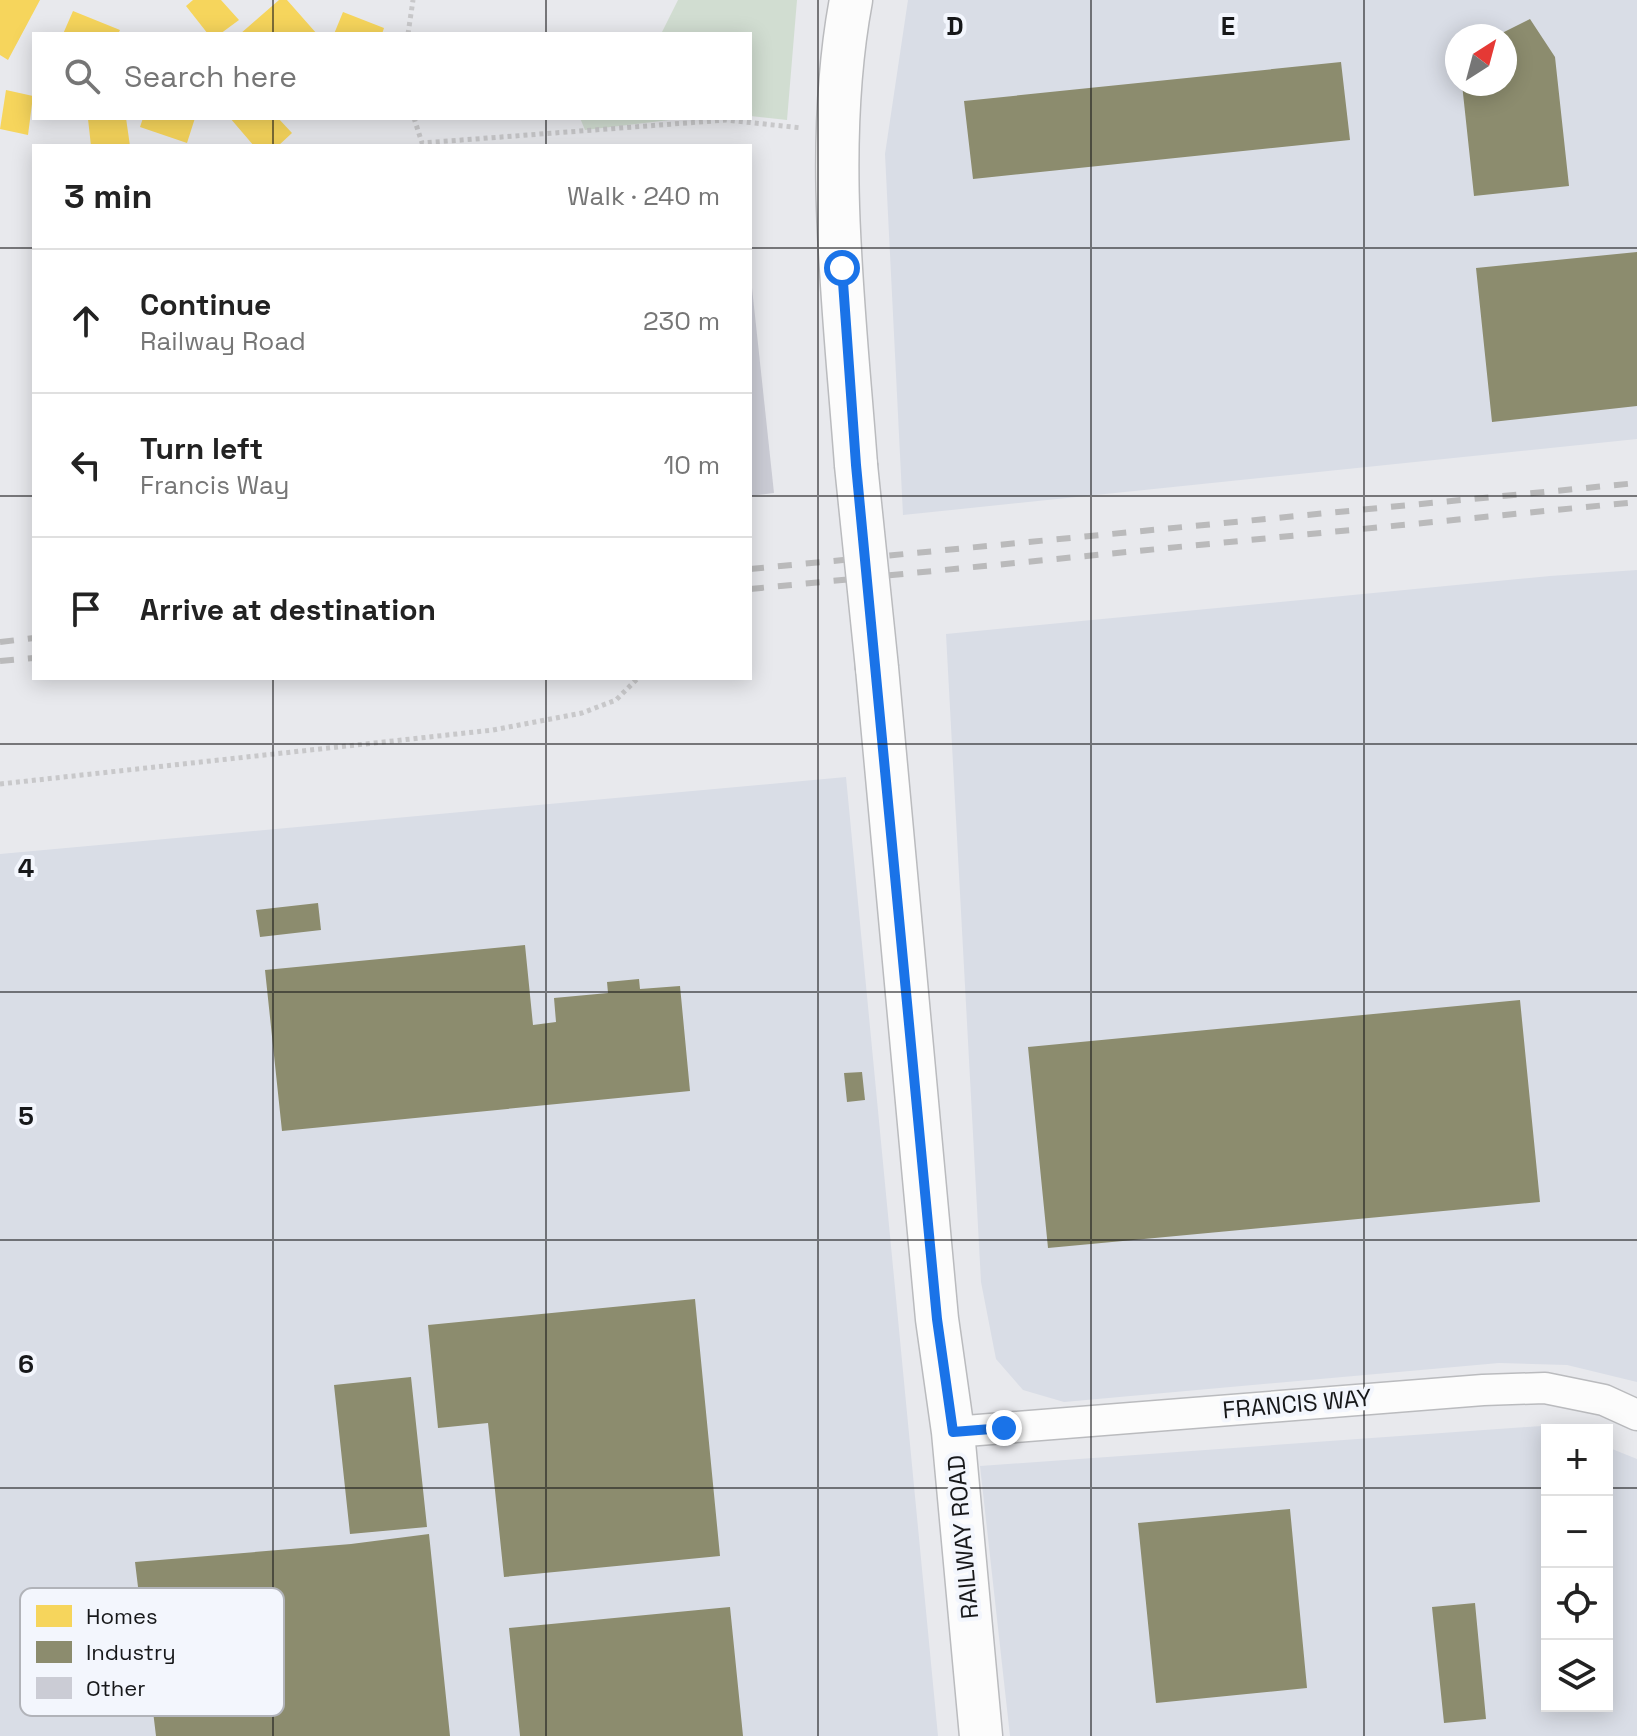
<!DOCTYPE html>
<meta charset="utf-8">
<style>
body{margin:0;font-family:"Space Grotesk",sans-serif;background:#f6f6f6;color:#222}
.controls{position:absolute;right:24px;bottom:24px;display:grid;overflow:hidden;border-radius:0px;box-shadow:0 4px 20px #0003}
.controls button{width:72px;height:72px;display:grid;place-items:center;padding:0;border:0;border-bottom:2px solid #e0e0e0;background:#fff;color:#222;font:40px sans-serif}
.compass{position:absolute;left:1445px;top:24px;width:72px;height:72px;border-radius:50%;background:#fff;box-shadow:0 4px 20px #0003;rotate:36deg}
.stop{position:absolute;width:24px;height:24px;margin:-18px;border:6px solid #1a73e8;border-radius:50%;background:#fff}
.stop.end{background:#1a73e8;border-color:#fff;box-shadow:0 2px 8px #0008}
.list{margin:0;padding:0;list-style:none}
h2{display:flex;justify-content:space-between;align-items:center;height:104px;margin:0;padding:0 32px;font-size:34px}
h2 small{font-size:26px;font-weight:400;color:#767676}
.list li{display:grid;grid-template-columns:52px 1fr auto;gap:24px;align-items:center;box-sizing:border-box;height:144px;padding:0 32px;border-top:2px solid #e0e0e0}
.list b{display:block;font-size:30px;white-space:nowrap}
.list p{margin:0;font-size:26px;white-space:nowrap;color:#767676}
.list em{font-size:26px;font-style:normal;color:#767676}
.icon{flex:none;width:44px;height:44px;fill:none;stroke:currentColor;stroke-width:2;stroke-linecap:round;stroke-linejoin:round}
.map{position:relative;flex:none;width:1637px;height:1736px;overflow:hidden}
.search{position:absolute;background:#fff;box-shadow:0 4px 20px #0003;left:32px;top:32px;width:720px;height:88px;display:flex;align-items:center;gap:20px;box-sizing:border-box;padding:0 28px;border-radius:0px;color:#767676;font-size:30px}
.panel{position:absolute;background:#fff;box-shadow:0 4px 20px #0003;left:32px;top:144px;width:720px;height:536px;border-radius:0px}
.map>svg:first-child{display:block}
.built{fill:#d9dde6;fill-rule:evenodd}
.green{fill:#d1ddd1}
.homes{fill:#f6d55c}
.industry{fill:#8c8c6e}
.building{fill:#cbccd5}
.lines{fill:none;stroke-linecap:round;stroke-linejoin:round}
.street-casing{stroke:#babbbe;stroke-width:33}
.secondary-casing{stroke:#babbbe;stroke-width:45}
.path{stroke:#c8c8ca;stroke-width:5;stroke-dasharray:4 4;stroke-linecap:butt}
.street{stroke:#fcfcfc;stroke-width:30}
.secondary{stroke:#fcfcfc;stroke-width:42}
.rail{stroke:#bababb;stroke-width:6;stroke-dasharray:14 14;stroke-linecap:butt}
.secondary-bridge-casing{stroke:#babbbe;stroke-width:45;stroke-linecap:butt}
.secondary-bridge{stroke:#fcfcfc;stroke-width:42}
.route{stroke:#1a73e8;stroke-width:10}
.grid{fill:none;stroke:#17181a;stroke-width:2;stroke-opacity:0.55}
.labels{text-anchor:middle;stroke-width:8;stroke-linejoin:round;paint-order:stroke}
.street-label{font-size:24px;fill:#17181a;stroke:#f3f6fd}
.key{fill:#f3f6fd;stroke:#b1b3b9;stroke-width:2}
.key-label{font-size:22px;fill:#17181a}
.grid-label{font-size:26px;text-anchor:middle;font-weight:bold;fill:#17181a;stroke:#f3f6fd;stroke-width:8;stroke-linejoin:round;paint-order:stroke}
</style>
<div class="map">
<svg width="1637" height="1736" viewBox="0 0 1637 1736">
<rect width="100%" height="100%" fill="#e8e9ed"/>
<!-- built -->
<path class="built" d="M908,0H1637V439L903,515L885,154ZM1457,36H1505V84H1457Z
M1637,570V1382L1567,1365L1499,1363L1064,1402L1023,1390L996,1359L981,1282L946,634L1550,576Z
M846,777L938,1736H0V854Z
M1555,1425L1566,1430H1547V1706H1607V1447L1637,1459V1736H1010L980,1466Z"/>
<!-- green -->
<path class="green" d="M678,0H797L787,120L750,116V34H661Z
M580,118H687L585,130Z"/>
<!-- homes -->
<path class="homes" d="M0,0H40L8,60L0,55Z
M193,0H221L239,20L220,34H208L186,6Z
M279,0H287L317,34H240Z
M73,11L120,30L118,34H63Z
M343,12L384,28L382,34H334Z
M6,90L33,96L28,135L0,129Z
M102,118H126L130,146H91L88,119Z
M143,118H195L187,143L140,127Z
M230,118H278L292,133L278,146H254Z"/>
<!-- industry -->
<path class="industry" d="M1530,19L1555,57L1569,186L1474,196L1462,84H1505V36H1496Z
M1341,62L1350,140L973,179L964,101Z
M1637,252V406L1492,422L1476,268Z
M318,903L321,930L260,937L256,910Z
M525,945L533,1025L556,1022L554,998L608,993L607,982L639,979L640,989L680,986L690,1091L282,1131L265,970Z
M1520,1000L1540,1202L1048,1248L1028,1047Z
M862,1072L865,1100L847,1102L844,1073Z
M695,1299L720,1556L504,1577L488,1423L438,1428L428,1325Z
M411,1377L427,1527L350,1534L334,1385Z
M1290,1509L1307,1688L1156,1703L1138,1523Z
M429,1534L450,1736H156L135,1562L351,1544Z
M1475,1603L1486,1719L1444,1723L1432,1607Z
M730,1607L743,1736H520L509,1628Z"/>
<!-- building -->
<path class="building" d="M750,288H752L774,493L750,496Z"/>
<g class="lines">
<!-- street casing -->
<g class="street-casing">
<path id="street" d="M953,1432L1483,1390L1545,1388L1604,1400L1637,1415"/>
</g>
<!-- secondary casing -->
<g class="secondary-casing">
<path id="secondary" d="M851,0C823,149 845,314 856,465
M877,668L937,1319L953,1432L981,1736"/>
</g>
<!-- path -->
<path class="path" d="M408,34L413,0
M414,118L422,143L726,120L802,128
M0,784L493,730L582,713L616,700L638,678"/>
<!-- street -->
<use href="#street" class="street"/>
<!-- secondary -->
<use href="#secondary" class="secondary"/>
<!-- rail -->
<path class="rail" d="M750,569L1637,483
M750,589L1637,502
M0,642L34,638
M0,661L34,658"/>
<!-- secondary-bridge casing -->
<g class="secondary-bridge-casing">
<path id="secondary-bridge" d="M856,465L877,668"/>
</g>
<!-- secondary-bridge -->
<use href="#secondary-bridge" class="secondary-bridge"/>
</g>
<g class="lines">
<!-- route -->
<path class="route" d="M842,268L856,465L937,1319L953,1432L1004,1428"/>
</g>
<!-- grid -->
<path class="grid" d="M273,0V34M546,0V34M818,0V1736M1091,0V1736M1364,0V1736M273,118V146M546,118V146M0,248H34M750,248H1637M0,496H34M750,496H1637M273,678V1736M546,678V1736M0,744H1637M0,992H1637M0,1240H1637M0,1488H1547M1607,1488H1637"/>
<g class="labels">
<!-- street labels -->
<g class="street-label">
<text transform="translate(1297 1404) rotate(-5)" y="8">FRANCIS WAY</text>
<text transform="translate(963 1537) rotate(-95)" y="8">RAILWAY ROAD</text>
</g>
</g>
<!-- legend -->
<rect x="20" y="1588" width="264" height="128" rx="12" class="key"/>
<rect x="36" y="1605" width="36" height="22" fill="#f6d55c"/>
<rect x="36" y="1641" width="36" height="22" fill="#8c8c6e"/>
<rect x="36" y="1677" width="36" height="22" fill="#cbccd5"/>
<g class="key-label">
<text x="86" y="1624">Homes</text>
<text x="86" y="1660">Industry</text>
<text x="86" y="1696">Other</text>
</g>
<g class="grid-label">
<text x="955" y="35">D</text>
<text x="1228" y="35">E</text>
<text x="26" y="877">4</text>
<text x="26" y="1125">5</text>
<text x="26" y="1373">6</text>
</g>
</svg>
<div class="controls">
<button>+</button>
<button>−</button>
<button><svg class="icon" aria-label="locate" viewBox="0 0 24 24"><circle cx="12" cy="12" r="6"/><path d="M12 2v4M12 18v4M2 12h4M18 12h4"/></svg></button>
<button><svg class="icon" aria-label="layers" viewBox="0 0 24 24"><path d="M12 4l9 5-9 5-9-5zM3 14l9 5 9-5"/></svg></button>
</div>
<svg class="compass" viewBox="-18 -18 36 36"><path d="M0-13l5 13h-10z" fill="#e53935"/><path d="M0 13l5-13h-10z" fill="#767676"/></svg>
<div class="stop" style="left:842px;top:268px"></div>
<div class="stop end" style="left:1004px;top:1428px"></div>
<div class="search"><svg class="icon" aria-label="search" viewBox="0 0 24 24"><circle cx="10" cy="10" r="6"/><path d="M15 15l6 6"/></svg>Search here</div>
<section class="panel">
<h2>3 min<small>Walk · 240 m</small></h2>
<ul class="list">
<li><svg class="icon" aria-label="ahead" viewBox="0 0 24 24"><path d="M12 20V5M6 11l6-6 6 6"/></svg><div><b>Continue</b><p>Railway Road</p></div><em>230 m</em></li>
<li><svg class="icon" aria-label="left" viewBox="0 0 24 24"><path d="M17 20v-9H6M10 6l-5 5 5 5"/></svg><div><b>Turn left</b><p>Francis Way</p></div><em>10 m</em></li>
<li><svg class="icon" aria-label="arrive" viewBox="0 0 24 24"><path d="M6 21V4h12l-3 4 3 4H6"/></svg><div><b>Arrive at destination</b></div></li>
</ul>
</section>
</div>
